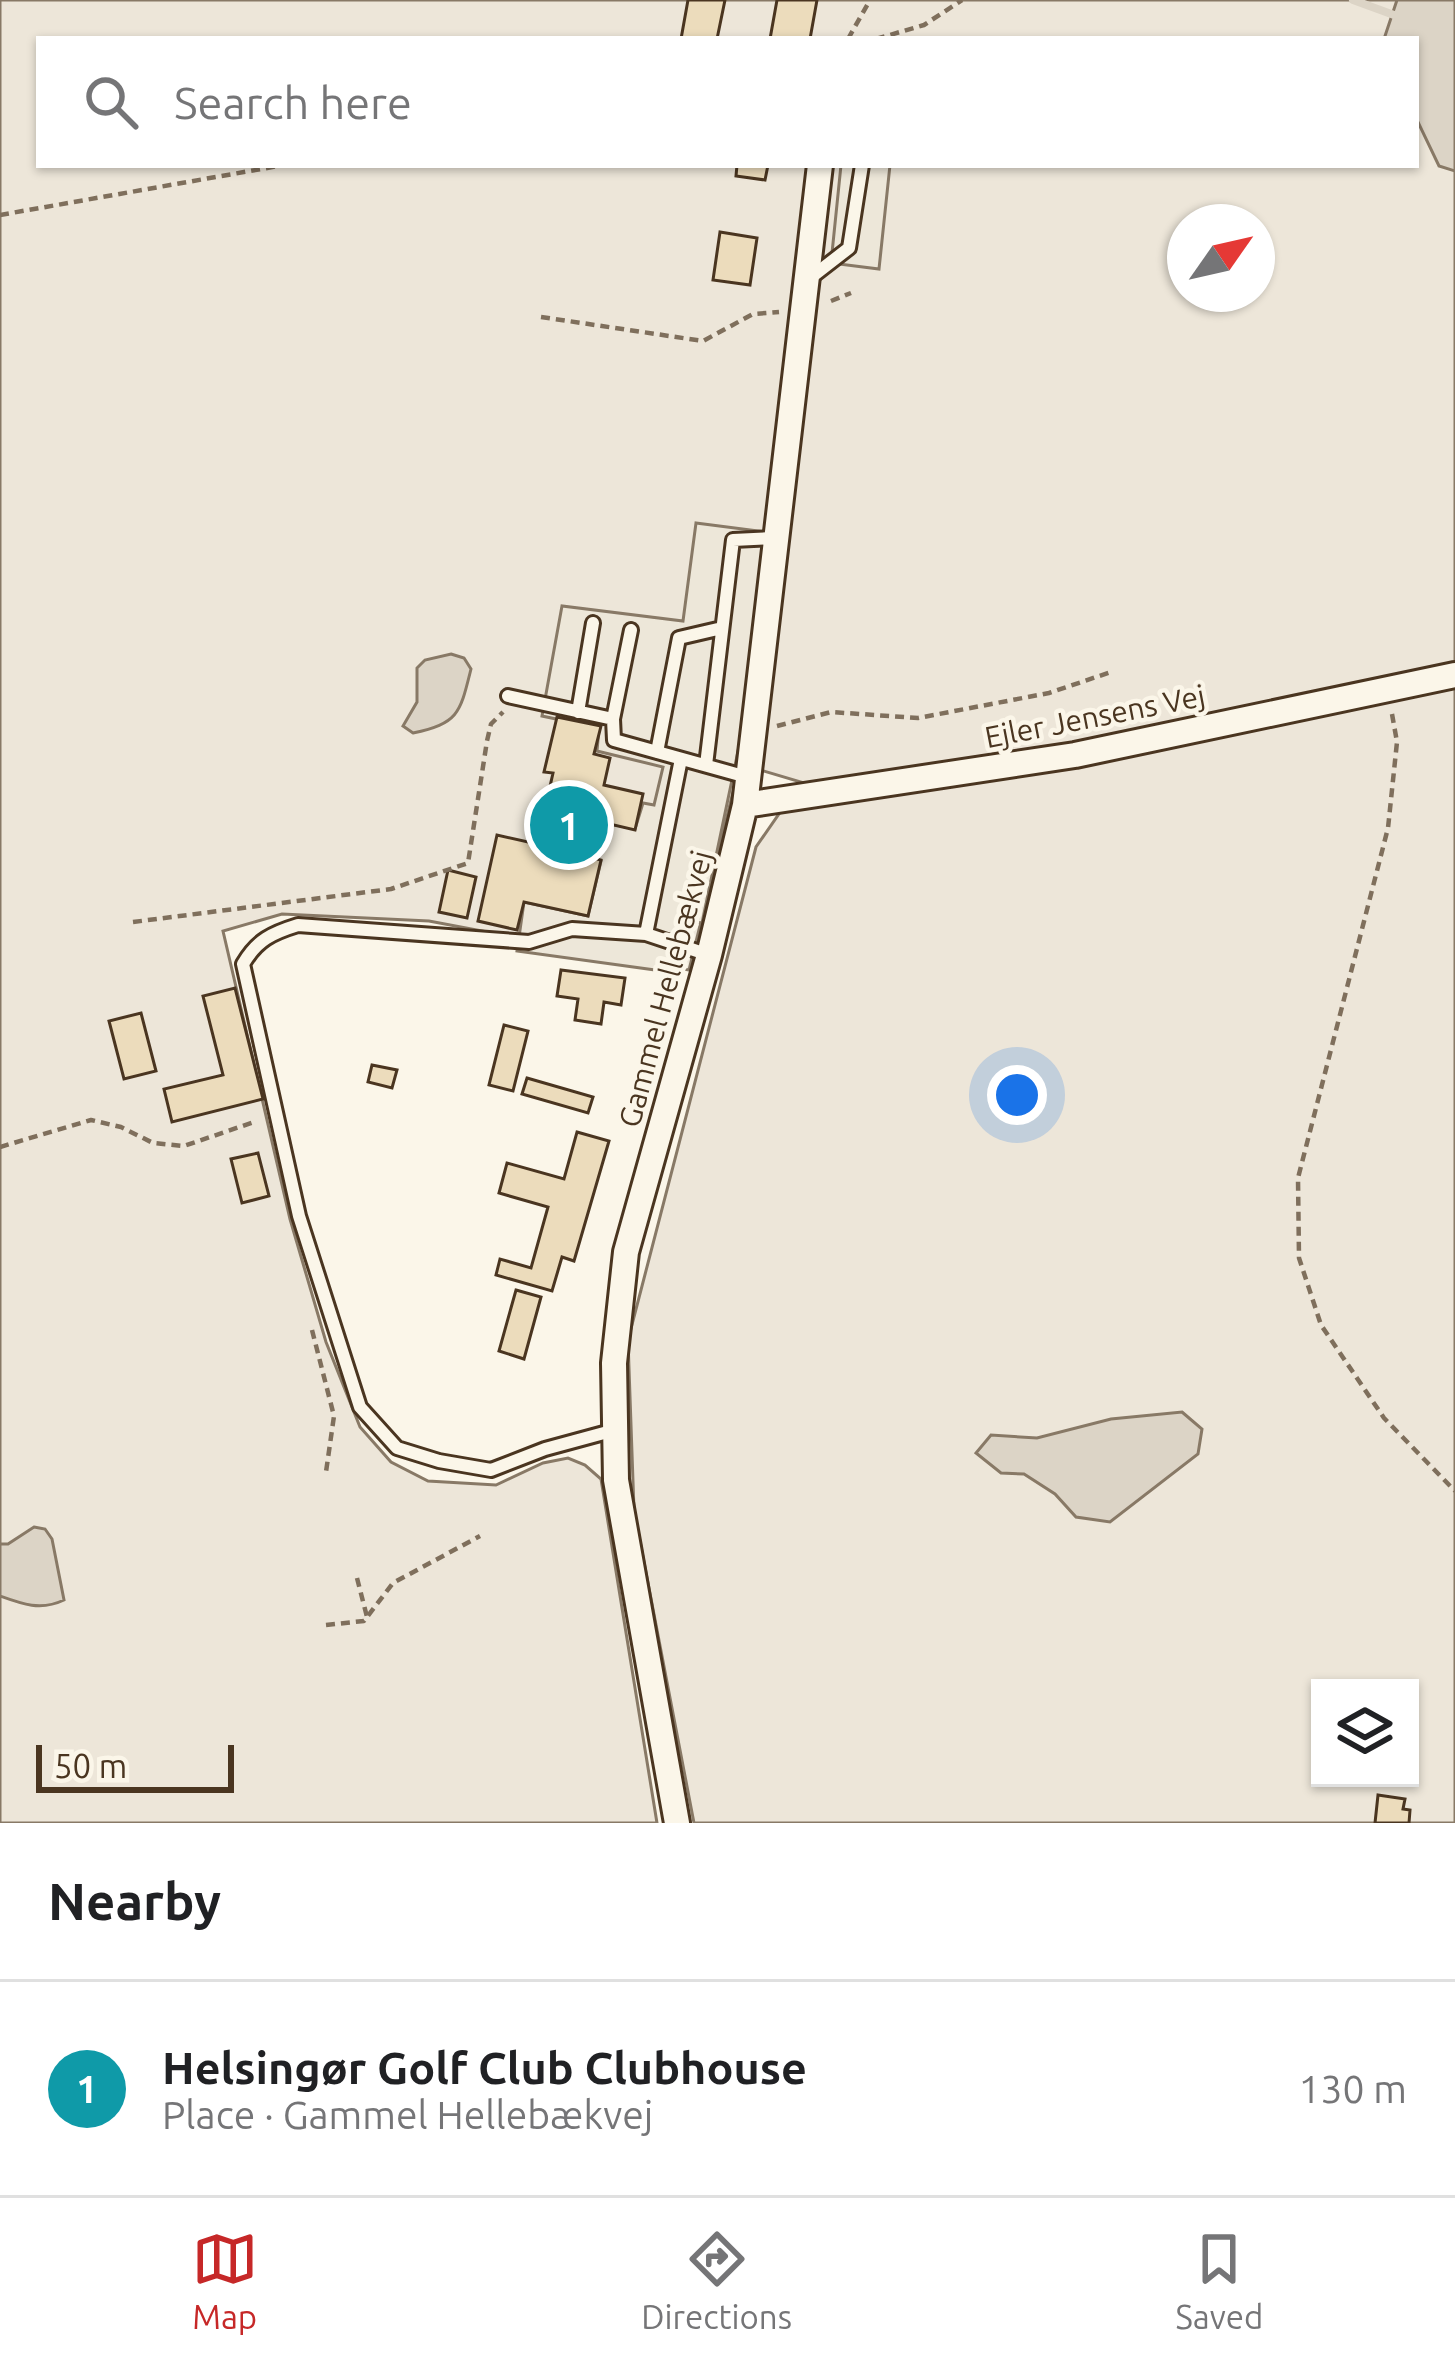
<!DOCTYPE html>
<meta charset="utf-8">
<style>
body{margin:0;font-family:Ubuntu,sans-serif;background:#f6f6f6;color:#202124}
.controls{position:absolute;right:36px;bottom:36px;display:grid;overflow:hidden;border-radius:0px;box-shadow:0 3px 9px #0004}
.controls button{width:108px;height:108px;display:grid;place-items:center;padding:0;border:0;border-bottom:3px solid #e0e0e0;background:#fff;color:#202124;font:60px sans-serif}
.compass{position:absolute;left:1167px;top:204px;width:108px;height:108px;border-radius:50%;background:#fff;box-shadow:0 3px 9px #0004;rotate:56deg}
.scale{position:absolute;left:36px;bottom:30px;width:198px;box-sizing:border-box;padding-left:12px;border:6px solid #4a3520;border-top:0;font-size:33px;line-height:42px;white-space:nowrap;color:#4a3520;-webkit-text-stroke:9px #fbf6e9;paint-order:stroke}
.you{position:absolute;left:1017px;top:1095px;width:42px;height:42px;margin:-30px;border:9px solid #fff;border-radius:50%;background:#1a73e8;box-shadow:0 0 0 18px #1a73e833}
.badge{display:grid;place-items:center;width:78px;height:78px;border-radius:50%;background:#c62828;color:#fff;font-size:39px;font-weight:700}
.pin{position:absolute;translate:-50% -50%;border:6px solid #fff;box-shadow:0 3px 12px #0006}
.list{margin:0;padding:0;list-style:none}
h2{display:flex;justify-content:space-between;align-items:center;height:156px;margin:0;padding:0 48px;font-size:51px}
h2 small{font-size:39px;font-weight:400;color:#757577}
.list li{display:grid;grid-template-columns:78px 1fr auto;gap:36px;align-items:center;box-sizing:border-box;height:216px;padding:0 48px;border-top:3px solid #e0e0e0}
.list b{display:block;font-size:45px;white-space:nowrap}
.list p{margin:0;font-size:39px;white-space:nowrap;color:#757577}
.list em{font-size:39px;font-style:normal;color:#757577}
.icon{flex:none;width:66px;height:66px;fill:none;stroke:currentColor;stroke-width:2;stroke-linecap:round;stroke-linejoin:round}
.map{position:relative;flex:none;width:1455px;height:1823px;overflow:hidden}
.search{position:absolute;background:#fff;box-shadow:0 3px 9px #0004;left:36px;right:36px;top:36px;height:132px;display:flex;align-items:center;gap:30px;box-sizing:border-box;padding:0 42px;border-radius:0px;color:#757577;font-size:45px}
.sheet{height:372px;background:#fff}
nav{display:flex;justify-content:space-around;align-items:center;box-sizing:border-box;height:168px;border-top:3px solid #e0e0e0;background:#fff;font-size:33px;color:#757577}
nav a{display:grid;justify-items:center;gap:6px}
nav .on{color:#c62828}
.map>svg:first-child{display:block}
.green{fill:#ede6d9;stroke:#887966;stroke-width:3;fill-rule:evenodd}
.parking{fill:#ede7d9;stroke:#887966;stroke-width:3}
.water{fill:#dcd4c6;stroke:#887966;stroke-width:3}
.lines{fill:none;stroke-linecap:round;stroke-linejoin:round}
.stream{stroke:#dcd4c6;stroke-width:8}
.building{fill:#ecdcbc;stroke:#4a3520;stroke-width:3}
.service-casing{stroke:#4a3520;stroke-width:18}
.minor-casing{stroke:#4a3520;stroke-width:30}
.path{stroke:#7f6f5c;stroke-width:4.5;stroke-dasharray:9 6;stroke-linecap:butt}
.service{stroke:#fbf6e9;stroke-width:12}
.minor{stroke:#fbf6e9;stroke-width:24}
.labels{text-anchor:middle;stroke-width:9;stroke-linejoin:round;paint-order:stroke}
.street-label{font-size:30px;fill:#4a3520;stroke:#fbf6e9}
</style>
<div class="map">
<svg width="1455" height="1823" viewBox="0 0 1455 1823">
<rect width="100%" height="100%" fill="#fbf6e9"/>
<!-- green -->
<path class="green" d="M0,0H1455V1823H694L634,1510L628,1340L756,847L801,782L740,764L689,970L429,921L282,914L223,931L290,1219L326,1342L360,1427L391,1462L428,1481L496,1485L543,1463L568,1458L585,1465L601,1479L657,1823H0ZM39,39H1416V165H39ZM1185,222H1257V294H1185ZM1320,1688H1410V1778H1320Z"/>
<!-- parking -->
<path class="parking" d="M841,165H890L879,269L831,263Z
M696,523L766,532L741,737L702,923L682,920L677,973L517,951L524,902L588,916L601,861L589,857L597,821L635,829L643,803L654,805L663,767L597,751L599,728L542,716L562,606L683,621Z"/>
<!-- water -->
<path class="water" d="M1397,0H1455V171L1439,166L1416,118V39H1384Z
M451,654L464,658L471,669C460,713 459,723 413,733L403,726L417,702V668L425,660Z
M1182,1412L1202,1429L1198,1454L1110,1522L1076,1517L1055,1494L1024,1474L1001,1473L976,1453L991,1435L1037,1438L1111,1419Z
M34,1527L45,1529L52,1539L64,1600C41,1611 22,1604 0,1596V1544H8Z"/>
<g class="lines">
<!-- stream -->
<path class="stream" d="M1353,0L1394,15"/>
</g>
<!-- building -->
<path class="building" d="M688,0H725L717,39H681Z
M777,0H817L810,39H770Z
M737,165H768L765,180L736,176Z
M720,232L757,238L750,285L713,280Z
M557,717L601,726L594,754L610,758L604,785L643,794L635,830L597,821L589,857L601,860L588,916L524,902L517,930L478,921L497,835L537,844L553,773L544,772Z
M448,870L476,877L467,918L439,912Z
M561,970L625,978L621,1005L604,1002L601,1024L575,1020L578,999L557,996Z
M235,988L263,1099L172,1122L164,1089L223,1075L203,996Z
M141,1013L156,1071L124,1079L109,1021Z
M504,1025L528,1031L513,1091L489,1085Z
M372,1065L397,1070L392,1088L368,1082Z
M527,1078L593,1097L588,1113L522,1094Z
M577,1132L609,1141L574,1261L562,1257L552,1291L496,1275L500,1259L531,1268L548,1207L499,1193L507,1163L564,1179Z
M258,1153L269,1196L242,1203L231,1159Z
M516,1290L541,1297L524,1359L499,1351Z
M1378,1795L1405,1799L1403,1809L1410,1810L1409,1823H1375Z"/>
<g class="lines">
<!-- service casing -->
<g class="service-casing">
<path id="service" d="M809,279L849,248L862,165
M508,696L613,719L614,740L747,777
M578,712L593,623
M613,719L631,630
M657,752L679,638L722,628
M706,765L733,540L775,538
M646,934L681,759
M615,1430L545,1449L491,1470L439,1461L397,1448L360,1407L299,1216L243,964C257,940 272,933 298,925L529,942L572,929L646,934L709,955"/>
</g>
<!-- minor casing -->
<g class="minor-casing">
<path id="minor" d="M745,805L1075,755L1455,675
M677,1823L616,1480L614,1363L626,1252L709,955L745,805L820,165"/>
</g>
<!-- path -->
<path class="path" d="M848,39L870,0
M876,39L924,25L962,0
M0,215L284,165
M831,301L851,293
M541,317L703,341L753,314L779,312
M1392,714L1397,742L1388,828L1298,1178L1299,1258L1321,1325L1384,1418L1455,1491
M777,726L831,712L918,718L1049,693L1111,672
M133,922L391,889L468,863L487,741L491,724L503,712
M0,1147L91,1120L121,1127L153,1143L184,1146L257,1121
M312,1330L334,1416L326,1472
M357,1578L367,1617
M326,1625L364,1621L393,1583L480,1536"/>
<!-- service -->
<use href="#service" class="service"/>
<!-- minor -->
<use href="#minor" class="minor"/>
</g>
<g class="labels">
<!-- street labels -->
<g class="street-label">
<text transform="translate(1095 717) rotate(-11)" y="10">Ejler Jensens Vej</text>
<text transform="translate(666 989) rotate(-75)" y="10">Gammel Hellebækvej</text>
</g>
</g>
</svg>
<div class="controls">
<button><svg class="icon" aria-label="layers" viewBox="0 0 24 24"><path d="M12 4l9 5-9 5-9-5zM3 14l9 5 9-5"/></svg></button>
</div>
<svg class="compass" viewBox="-18 -18 36 36"><path d="M0-13l5 13h-10z" fill="#e53935"/><path d="M0 13l5-13h-10z" fill="#757577"/></svg>
<div class="scale">50 m</div>
<div class="you"></div>
<div class="pin badge" style="left:569px;top:825px;background:#0f9aa8">1</div>
<div class="search"><svg class="icon" aria-label="search" viewBox="0 0 24 24"><circle cx="10" cy="10" r="6"/><path d="M15 15l6 6"/></svg>Search here</div>
</div>
<section class="sheet">
<h2>Nearby<small></small></h2>
<ul class="list">
<li><span class="badge" style="background:#0f9aa8">1</span><div><b>Helsingør Golf Club Clubhouse</b><p>Place · Gammel Hellebækvej</p></div><em>130 m</em></li>
</ul>
</section>
<nav>
<a class="on"><svg class="icon" aria-label="map" viewBox="0 0 24 24"><path d="M3 6l6-2 6 2 6-2v14l-6 2-6-2-6 2zM9 4v14M15 6v14"/></svg>Map</a>
<a><svg class="icon" aria-label="directions" viewBox="0 0 24 24"><path d="M12 3l9 9-9 9-9-9zM9 14v-3h6M13 9l2 2-2 2"/></svg>Directions</a>
<a><svg class="icon" aria-label="saved" viewBox="0 0 24 24"><path d="M7 4h10v16l-5-4-5 4z"/></svg>Saved</a>
</nav>
